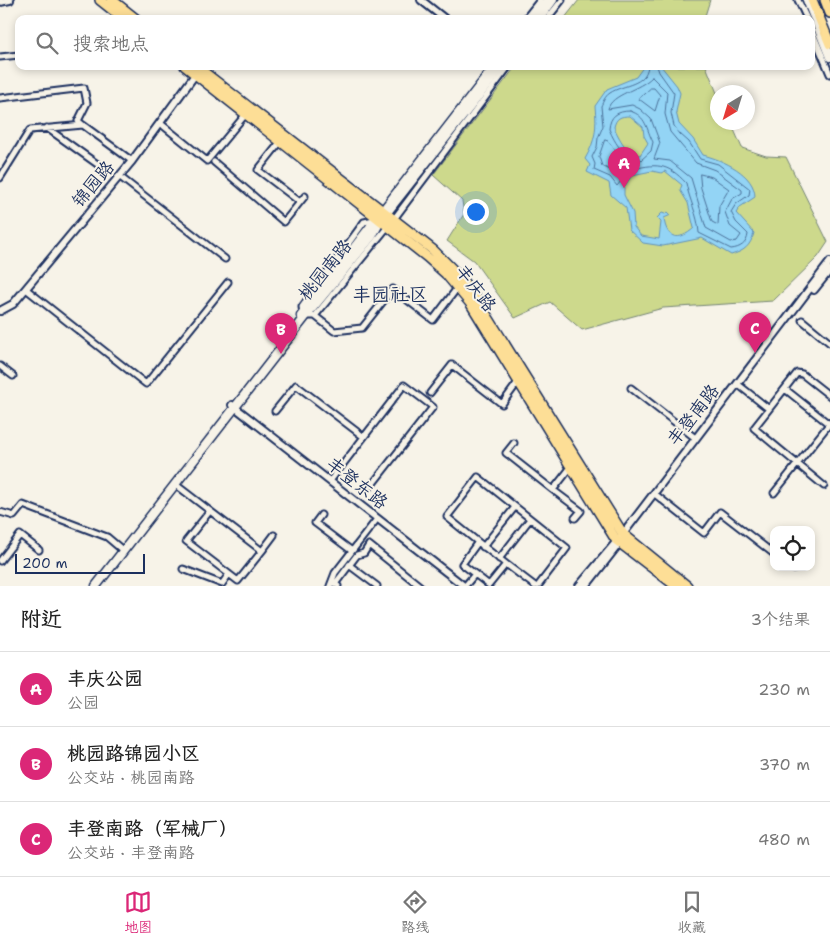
<!DOCTYPE html>
<html lang="zh">
<meta charset="utf-8">
<style>
body{margin:0;font-family:"Shantell Sans","LXGW WenKai TC",sans-serif;background:#f2f2f2;color:#222}
.controls{position:absolute;right:15px;bottom:15px;display:grid;overflow:hidden;border-radius:10px;box-shadow:0 2px 8px #0003}
.controls button{width:45px;height:45px;display:grid;place-items:center;padding:0;border:0;border-bottom:1px solid #e0e0e0;background:#fff;color:#222;font:25px sans-serif}
.compass{position:absolute;left:710px;top:85px;width:45px;height:45px;border-radius:50%;background:#fff;box-shadow:0 2px 8px #0003;rotate:218deg}
.scale{position:absolute;left:15px;bottom:12px;width:130px;box-sizing:border-box;padding-left:5px;border:2px solid #1b2f5e;border-top:0;font-size:14px;line-height:18px;white-space:nowrap;color:#1b2f5e;-webkit-text-stroke:4px #f7f3e8;paint-order:stroke}
.you{position:absolute;left:475px;top:211px;width:18px;height:18px;margin:-12px;border:4px solid #fff;border-radius:50%;background:#1a73e8;box-shadow:0 0 0 8px #1a73e833}
.badge{display:grid;place-items:center;width:32px;height:32px;border-radius:50%;background:#db2777;color:#fff;font-size:16px;font-weight:700}
.pin{position:absolute;translate:-50% -41px;filter:drop-shadow(0 1px 2px #0008)}
.pin::after{content:'';position:absolute;top:26px;width:18px;height:15px;background:inherit;clip-path:polygon(0 0,100% 0,50% 100%)}
.list{margin:0;padding:0;list-style:none}
h2{display:flex;justify-content:space-between;align-items:center;height:65px;margin:0;padding:0 20px;font-size:21px}
h2 small{font-size:16px;font-weight:400;color:#767676}
.list li{display:grid;grid-template-columns:32px 1fr auto;gap:15px;align-items:center;box-sizing:border-box;height:75px;padding:0 20px;border-top:1px solid #e0e0e0}
.list b{display:block;font-size:19px;white-space:nowrap}
.list p{margin:0;font-size:16px;white-space:nowrap;color:#767676}
.list em{font-size:16px;font-style:normal;color:#767676}
.icon{flex:none;width:28px;height:28px;fill:none;stroke:currentColor;stroke-width:2;stroke-linecap:round;stroke-linejoin:round}
.map{position:relative;flex:none;width:830px;height:586px;overflow:hidden}
.search{position:absolute;background:#fff;box-shadow:0 2px 8px #0003;left:15px;right:15px;top:15px;height:55px;display:flex;align-items:center;gap:12px;box-sizing:border-box;padding:0 18px;border-radius:10px;color:#767676;font-size:19px}
.sheet{height:290px;background:#fff}
nav{display:flex;justify-content:space-around;align-items:center;box-sizing:border-box;height:70px;border-top:1px solid #e0e0e0;background:#fff;font-size:14px;color:#767676}
nav a{display:grid;justify-items:center;gap:2px}
nav .on{color:#db2777}
.map>svg:first-child{display:block}
.green{fill:#cdd98c;stroke:#748475}
.water{fill:#93d4f5;stroke:#6392b9;fill-rule:evenodd}
.lines{fill:none;stroke-linecap:round;stroke-linejoin:round}
.shore{stroke:#4b719a;stroke-width:1}
.minor-casing{stroke:#1b2f5e;stroke-width:9}
.tertiary-casing{stroke:#1b2f5e;stroke-width:10}
.secondary-casing{stroke:#1b2f5e;stroke-width:11}
.primary-casing{stroke:#1b2f5e;stroke-width:12}
.trunk-casing{stroke:#1b2f5e;stroke-width:12}
.minor{stroke:#f7f3e8;stroke-width:5}
.tertiary{stroke:#f7f3e8;stroke-width:6}
.secondary{stroke:#f7f3e8;stroke-width:8}
.primary{stroke:#fdde96;stroke-width:9}
.trunk{stroke:#fdde96;stroke-width:9}
.labels{text-anchor:middle;stroke-width:4;stroke-linejoin:round;paint-order:stroke}
.street-label{font-size:18px;fill:#1b2f5e;stroke:#f7f3e8}
.neighbourhood-label{font-size:19px;fill:#1b2f5e;stroke:#f7f3e8}
</style>
<div class="map">
<svg width="830" height="586" viewBox="0 0 830 586">
<rect width="100%" height="100%" fill="#f7f3e8"/>
<filter id="ink" filterUnits="userSpaceOnUse"><feTurbulence type="fractalNoise" baseFrequency=".02" numOctaves="2"/><feDisplacementMap in="SourceGraphic" scale="10" xChannelSelector="R" yChannelSelector="G"/><feConvolveMatrix kernelMatrix="1 2 1 2 8 2 1 2 1" color-interpolation-filters="sRGB"/></filter>
<g filter="url(#ink)">
<!-- green -->
<path class="green" d="M579,0H710L704,19H564Z
M516,66H706L717,93L718,122L731,123L742,148L766,156L786,157L828,242L818,257L773,301L663,308L582,330L550,302L515,318L474,261L447,241L464,214L462,201L433,175Z"/>
<!-- water -->
<path class="water" d="M644,66H661L677,86L680,93L676,112L679,124L693,139L703,155C723,160 755,174 755,197L740,207L736,213L754,233C750,247 744,251 731,255L702,238L663,246L643,243L629,230L626,208L611,195L609,183L587,172L590,165L585,159C596,140 597,127 595,106L607,89L636,77ZM630,116L643,127L644,136L648,143L640,155C627,155 619,138 614,127C616,118 620,116 630,116ZM652,171L661,173L665,171L682,185L680,190L688,203L694,228C679,242 666,239 664,218L671,215L668,212L665,214L662,213L657,218L661,222L659,239L641,236L634,227L633,213L624,195V187L632,175Z"/>
<g class="lines">
<!-- shore -->
<path class="shore" d="M648,66C646,86 623,84 610,93C605,96 603,102 601,106L603,126L598,138L597,147L592,157L595,164L594,170L610,177L617,186L630,170C655,163 668,163 686,183C689,199 698,215 699,233L731,249C740,248 747,244 748,234L736,222L731,212L736,204L749,195L750,189L718,164L700,159L689,142L680,134L674,126L671,113L674,93L659,72L657,66
M652,77L667,92L665,114L670,132L696,163L715,170L742,190V193L732,199L725,212L730,226L741,235L737,241L731,242L706,228L691,178L670,161L654,159L660,143L651,119L640,109L632,105L608,109C611,94 640,90 652,77Z
M651,88H654L660,95L655,111L639,99Z
M630,111C647,116 646,129 653,142L651,151L641,160C625,160 615,143 609,129C610,116 617,111 630,111Z
M605,140L608,141L626,163L618,174L602,166L599,157Z
M700,174L712,177L729,189L719,206L718,225L712,222L701,188Z"/>
<!-- minor casing -->
<g class="minor-casing">
<path id="minor" d="M798,0L807,19
M525,19L540,0
M547,19L562,0
M811,29L830,74
M0,57L19,55
M0,98L84,88L87,103L78,121L83,125
M160,123L207,161L246,114
M47,128L107,171
M281,141L258,170L300,202
M214,162L284,222L305,196
M119,176L225,259
M0,178L30,130L83,125L132,161
M26,289L146,384L228,282
M303,314L302,307L364,222L374,220
M306,316H315L394,219L509,66
M315,316L334,331L362,328L393,289L433,320L458,287
M802,320L830,343
M0,366L13,376
M740,386L769,409L754,428L824,486
M631,388L694,437
M785,389L829,424
M430,393L452,365L502,404L518,382
M769,409L797,373L802,374L830,396
M275,411L296,385L364,437
M514,443L506,453L553,490L571,467
M330,481L404,385L433,407L371,486
M175,484L262,551L274,535
M553,490L581,511L575,518
M774,493L830,423
M656,495L704,533L720,512L774,554
M210,511L186,541L238,581L262,551
M0,512L14,516L23,505L107,537L120,548
M321,515L315,523L352,551
M478,542L447,517L478,477L567,548L538,586
M478,542L506,564L489,585L462,564Z
M483,547L515,507
M499,559L530,519
M0,561L20,535L39,550
M506,564L535,586
M349,565L377,586
M791,567L794,569
M183,569L222,584L229,574
M330,586L335,573L377,519
M338,586L335,584L357,555L364,553L369,545L420,586
M465,586L475,574"/>
</g>
<!-- tertiary casing -->
<g class="tertiary-casing">
<path id="tertiary" d="M421,0L445,19
M0,2L10,0
M814,290L830,270
M0,311L13,304L132,161L197,72
M232,405L464,586
M579,586L623,534L830,262
M586,586L622,540"/>
</g>
<!-- secondary casing -->
<g class="secondary-casing">
<path id="secondary" d="M807,0L830,57
M532,19L547,0
M539,19L553,0
M301,316L495,66
M96,586L306,316L372,236L381,220L502,66"/>
</g>
<!-- primary casing -->
<g class="primary-casing">
<path id="primary" d="M100,0L124,19
M112,0L136,19
M185,66L427,257L446,274L471,304L616,540L676,586
M196,66L433,250L456,273L474,295L623,534L687,586"/>
</g>
<!-- trunk casing -->
<g class="trunk-casing">
<path id="trunk" d="M812,0L830,44
M825,0L830,13"/>
</g>
<!-- minor -->
<use href="#minor" class="minor"/>
<!-- tertiary -->
<use href="#tertiary" class="tertiary"/>
<!-- secondary -->
<use href="#secondary" class="secondary"/>
<!-- primary -->
<use href="#primary" class="primary"/>
<!-- trunk -->
<use href="#trunk" class="trunk"/>
</g>
</g>
<g class="labels">
<!-- street labels -->
<g class="street-label">
<text transform="translate(93 184) rotate(-50)" y="6">锦园路</text>
<text transform="translate(325 270) rotate(-51)" y="6">桃园南路</text>
<text transform="translate(476 288) rotate(53)" y="6">丰庆路</text>
<text transform="translate(693 415) rotate(-52)" y="6">丰登南路</text>
<text transform="translate(357 483) rotate(38)" y="6">丰登东路</text>
</g>
<!-- neighbourhood labels -->
<g class="neighbourhood-label">
<text x="390" y="301">丰园社区</text>
</g>
</g>
</svg>
<div class="controls">
<button><svg class="icon" aria-label="locate" viewBox="0 0 24 24"><circle cx="12" cy="12" r="6"/><path d="M12 2v4M12 18v4M2 12h4M18 12h4"/></svg></button>
</div>
<svg class="compass" viewBox="-18 -18 36 36"><path d="M0-13l5 13h-10z" fill="#e53935"/><path d="M0 13l5-13h-10z" fill="#767676"/></svg>
<div class="scale">200 m</div>
<div class="you"></div>
<div class="pin badge" style="left:624px;top:188px">A</div>
<div class="pin badge" style="left:281px;top:354px">B</div>
<div class="pin badge" style="left:755px;top:353px">C</div>
<div class="search"><svg class="icon" aria-label="search" viewBox="0 0 24 24"><circle cx="10" cy="10" r="6"/><path d="M15 15l6 6"/></svg>搜索地点</div>
</div>
<section class="sheet">
<h2>附近<small>3个结果</small></h2>
<ul class="list">
<li><span class="badge">A</span><div><b>丰庆公园</b><p>公园</p></div><em>230 m</em></li>
<li><span class="badge">B</span><div><b>桃园路锦园小区</b><p>公交站 · 桃园南路</p></div><em>370 m</em></li>
<li><span class="badge">C</span><div><b>丰登南路（军械厂）</b><p>公交站 · 丰登南路</p></div><em>480 m</em></li>
</ul>
</section>
<nav>
<a class="on"><svg class="icon" aria-label="map" viewBox="0 0 24 24"><path d="M3 6l6-2 6 2 6-2v14l-6 2-6-2-6 2zM9 4v14M15 6v14"/></svg>地图</a>
<a><svg class="icon" aria-label="directions" viewBox="0 0 24 24"><path d="M12 3l9 9-9 9-9-9zM9 14v-3h6M13 9l2 2-2 2"/></svg>路线</a>
<a><svg class="icon" aria-label="saved" viewBox="0 0 24 24"><path d="M7 4h10v16l-5-4-5 4z"/></svg>收藏</a>
</nav>
